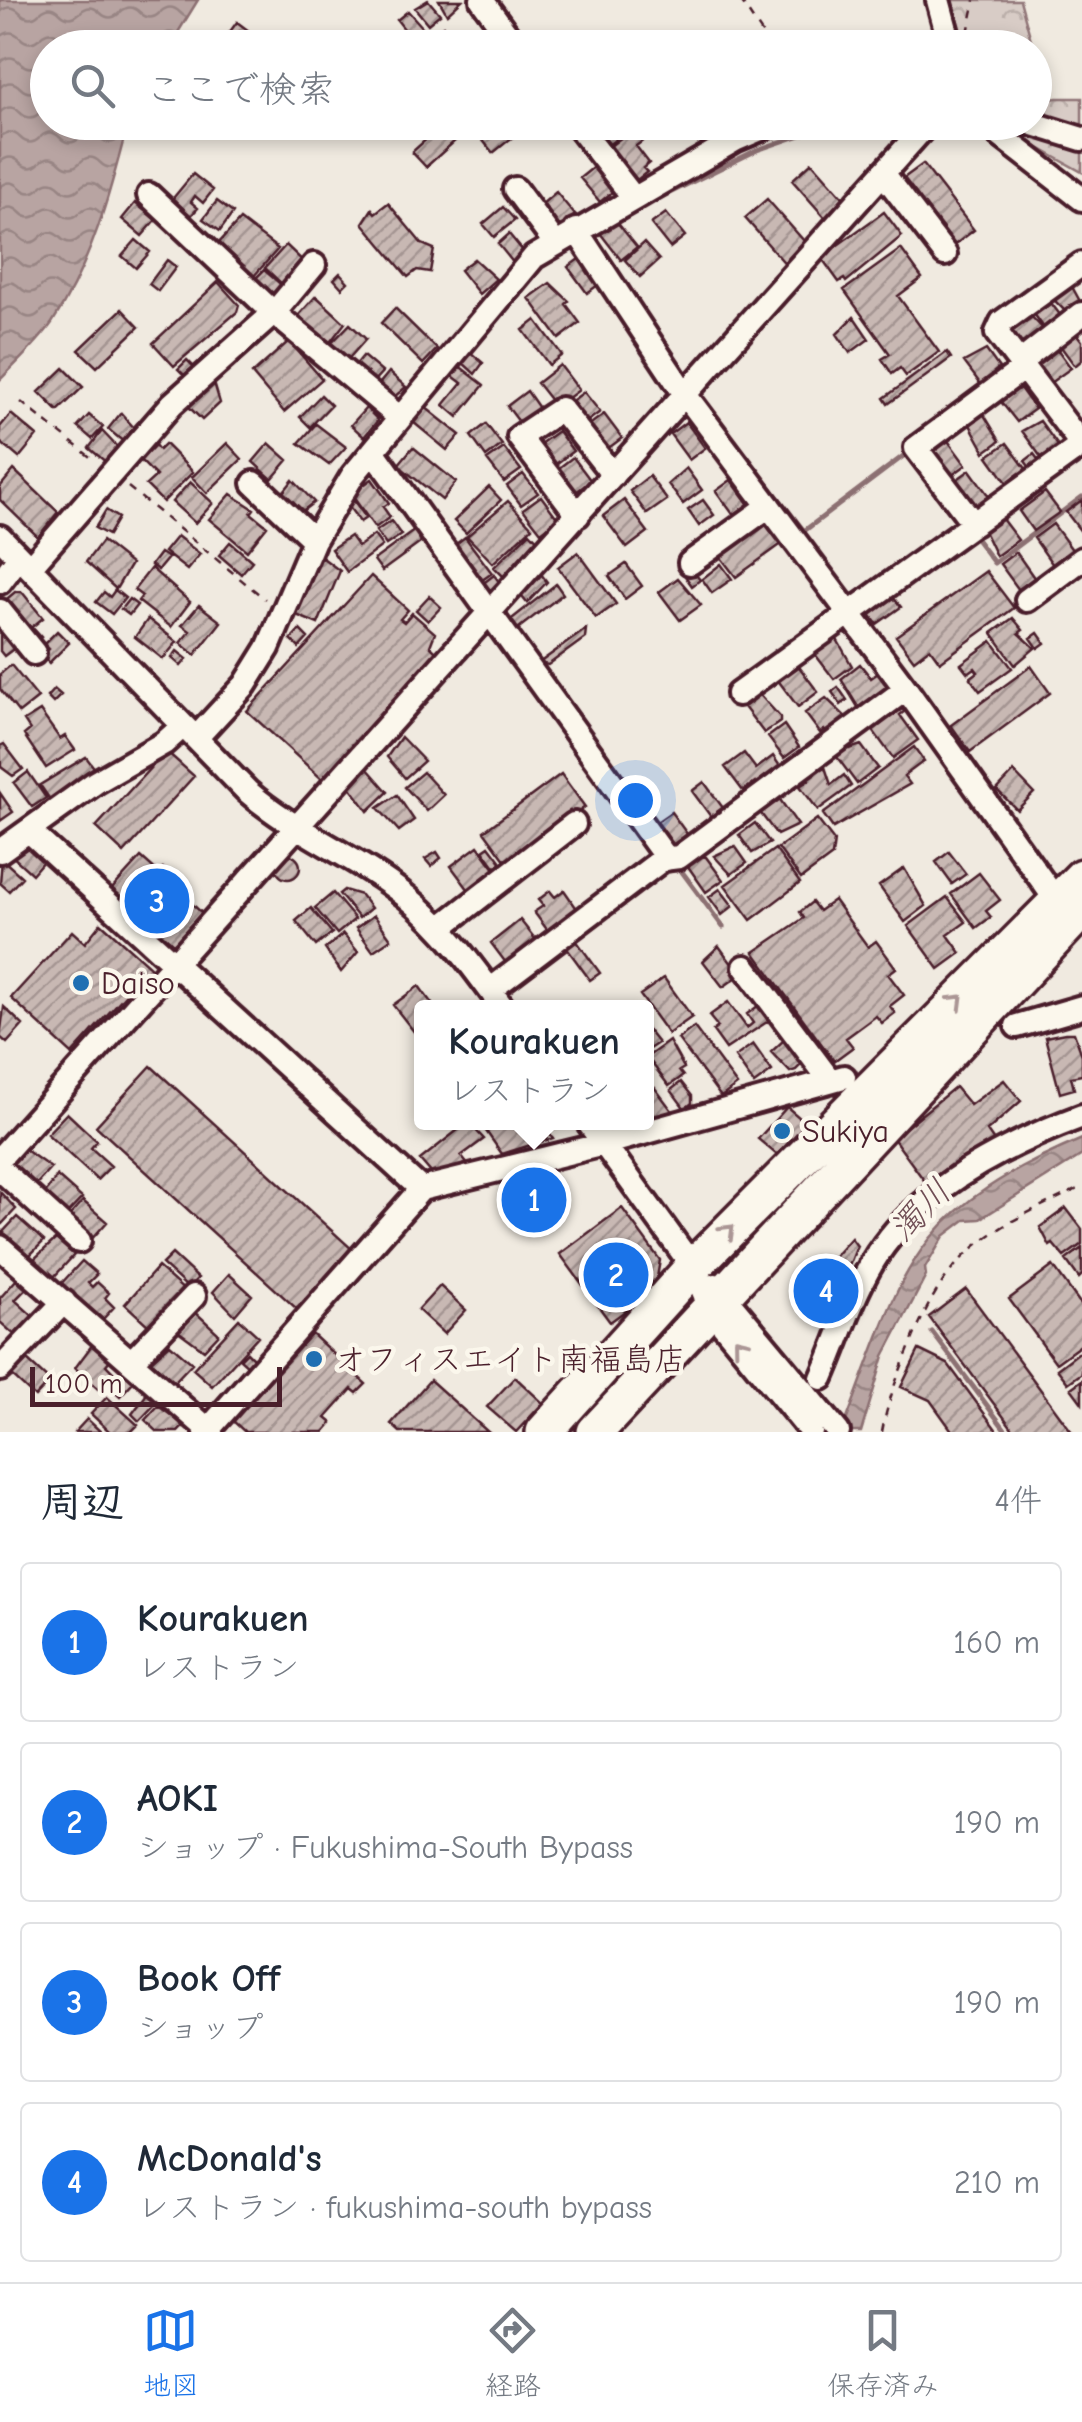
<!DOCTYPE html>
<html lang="ja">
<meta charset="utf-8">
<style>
body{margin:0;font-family:"Comic Neue","Klee One",sans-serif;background:#f6f6f7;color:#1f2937}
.scale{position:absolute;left:30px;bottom:25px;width:252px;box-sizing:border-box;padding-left:10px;border:5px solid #4a1f2b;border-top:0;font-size:28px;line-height:35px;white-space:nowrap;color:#4a1f2b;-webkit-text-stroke:8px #fbf7ec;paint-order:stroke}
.you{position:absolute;left:635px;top:800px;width:35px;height:35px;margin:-25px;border:8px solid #fff;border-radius:50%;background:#1a73e8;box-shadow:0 0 0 15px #1a73e833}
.badge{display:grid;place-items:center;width:65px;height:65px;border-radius:50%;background:#1a73e8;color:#fff;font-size:32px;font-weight:700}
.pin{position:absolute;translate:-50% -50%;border:5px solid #fff;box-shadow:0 2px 10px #0006}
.popup{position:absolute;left:414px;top:1000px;width:240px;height:130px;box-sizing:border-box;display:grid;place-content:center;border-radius:10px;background:#fff;filter:drop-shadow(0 2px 8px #0005);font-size:32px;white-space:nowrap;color:#747a83}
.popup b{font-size:38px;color:#1f2937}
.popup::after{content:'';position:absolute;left:50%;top:100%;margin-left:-20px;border:20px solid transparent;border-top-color:#fff}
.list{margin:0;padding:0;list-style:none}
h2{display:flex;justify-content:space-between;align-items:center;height:130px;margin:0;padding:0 40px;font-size:42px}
h2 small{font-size:32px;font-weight:400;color:#747a83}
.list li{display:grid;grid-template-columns:65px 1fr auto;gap:30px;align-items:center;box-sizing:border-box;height:160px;margin:0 20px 20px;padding:0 20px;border:2px solid #e0e1e3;border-radius:10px}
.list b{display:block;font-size:38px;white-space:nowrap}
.list p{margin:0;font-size:32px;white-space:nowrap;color:#747a83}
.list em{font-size:32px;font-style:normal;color:#747a83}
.icon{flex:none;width:55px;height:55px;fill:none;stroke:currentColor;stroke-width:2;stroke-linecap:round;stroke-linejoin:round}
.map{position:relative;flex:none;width:1082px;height:1432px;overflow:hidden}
.search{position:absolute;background:#fff;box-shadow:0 5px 15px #0003;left:30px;right:30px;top:30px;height:110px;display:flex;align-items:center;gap:25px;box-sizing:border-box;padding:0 35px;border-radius:55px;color:#747a83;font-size:38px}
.sheet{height:850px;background:#fff}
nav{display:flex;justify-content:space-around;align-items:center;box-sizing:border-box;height:140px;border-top:2px solid #e0e1e3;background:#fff;font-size:28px;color:#747a83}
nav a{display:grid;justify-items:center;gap:5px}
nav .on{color:#1a73e8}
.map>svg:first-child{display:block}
.forest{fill:url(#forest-crowns);stroke:#917678;stroke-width:2.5}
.water{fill:url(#water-waves);stroke:#8c6f72;stroke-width:2.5}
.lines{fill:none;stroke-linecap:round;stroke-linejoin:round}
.stream{stroke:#8c6f72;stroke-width:5}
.building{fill:url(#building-hatch);stroke:#4a1f2b;stroke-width:2.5}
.minor-casing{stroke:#4a1f2b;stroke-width:30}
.highway-casing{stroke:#4a1f2b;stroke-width:42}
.path{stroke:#4a1f2b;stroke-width:2.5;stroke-dasharray:8 8;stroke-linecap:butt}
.minor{stroke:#fbf7ec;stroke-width:22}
.highway{stroke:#fbf7ec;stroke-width:35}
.oneway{stroke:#ab9695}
.poi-dot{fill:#1f6fb2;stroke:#fbf7ec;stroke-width:4}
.labels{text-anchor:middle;stroke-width:9;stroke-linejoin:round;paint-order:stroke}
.poi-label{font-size:32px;fill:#4a1f2b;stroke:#fbf7ec;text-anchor:start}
.water-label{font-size:35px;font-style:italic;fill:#704e55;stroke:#fbf7ec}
</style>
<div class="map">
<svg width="1082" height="1432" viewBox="0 0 1082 1432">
<defs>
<pattern id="forest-crowns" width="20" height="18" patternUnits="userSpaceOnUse" patternTransform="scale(2.5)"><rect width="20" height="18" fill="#d8ccc6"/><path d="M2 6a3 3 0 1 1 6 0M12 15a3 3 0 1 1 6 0" fill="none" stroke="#bbafaa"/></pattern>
<pattern id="water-waves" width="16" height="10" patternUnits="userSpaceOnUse" patternTransform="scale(2.5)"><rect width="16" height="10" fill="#b8a4a2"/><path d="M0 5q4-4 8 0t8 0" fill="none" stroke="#988584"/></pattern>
<pattern id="building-hatch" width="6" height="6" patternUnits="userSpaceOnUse" patternTransform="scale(2.5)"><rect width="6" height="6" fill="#c8b8b3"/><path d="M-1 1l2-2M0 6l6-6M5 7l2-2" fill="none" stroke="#a49592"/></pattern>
</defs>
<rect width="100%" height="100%" fill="#f0eae0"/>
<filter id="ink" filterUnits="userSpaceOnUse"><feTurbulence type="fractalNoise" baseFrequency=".01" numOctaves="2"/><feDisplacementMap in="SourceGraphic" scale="20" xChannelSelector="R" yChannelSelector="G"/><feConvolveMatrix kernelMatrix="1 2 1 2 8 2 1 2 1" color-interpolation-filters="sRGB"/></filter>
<g filter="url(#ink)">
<!-- forest -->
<path class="forest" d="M944,0H1020L1033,47H968Z
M1057,98H1082V172L1030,143L1005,123L1034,122L1035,102Z"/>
<!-- water -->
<path class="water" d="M0,0H198L169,47L48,48V122L128,123C110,193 92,262 52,323C38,343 17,362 0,380Z
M1082,1139V1155L980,1219L965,1220L944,1236L925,1268L926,1276L884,1356L861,1432H842C905,1267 908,1213 1082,1139Z"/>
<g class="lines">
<!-- stream -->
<path class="stream" d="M963,122L1030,173
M645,205L757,150L821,128
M739,447L804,531L910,451
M973,535L994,563L1082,497
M677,865L723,927
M932,1332L1007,1432"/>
</g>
<!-- building -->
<path class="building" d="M428,0L440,14L428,24L415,8Z
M439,0H462L447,14Z
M408,11L424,29L412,39L397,20Z
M237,22L261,40L255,48H218Z
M443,26L461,48H416Z
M468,122H521L525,127L493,153Z
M441,126L455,141L426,167L412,152Z
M635,127L644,140L636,146L649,163L643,168L647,172L633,183L605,150Z
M610,132L616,139L604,148L599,141Z
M812,162L849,204L829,222L792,180Z
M923,164L974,230L952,247L901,180Z
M596,165L616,189L600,202L580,178Z
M193,174L213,190L203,203L195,196L191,202L198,208L188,219L169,203Z
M556,192L575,215L560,228L541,205Z
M767,199L811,249L789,268L745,218Z
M217,201L233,213L220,231L203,219Z
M135,203L156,220L142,236L122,219Z
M388,203L422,244L434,249L430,272L417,270L408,277L363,223L372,209L375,213Z
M503,207L515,220L494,237L483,224Z
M884,212L902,236L846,282L844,279L839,282L821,257Z
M666,213L685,236L670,248L651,224Z
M240,220L278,249L253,277L218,244Z
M616,221L637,247L621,260L600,233Z
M509,234L527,256L515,265L498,244Z
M136,240L150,252L136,268L122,256Z
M644,243L659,260L640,277L625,260Z
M286,245L307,265L286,288L265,268Z
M901,249L922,278L898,296L939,352L906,376L900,368L892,374L882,359L890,354L844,290Z
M474,259L496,279L479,294L460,270Z
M579,259L598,285L587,293L568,267Z
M167,260L176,267L158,291L149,284Z
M264,270L285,288L276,298L255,279Z
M340,273L348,282L342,288L334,279Z
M218,282L239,305L237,312L174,366L153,343Z
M550,283L569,301L566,304L580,323L559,339L529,298Z
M1070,283L1082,305L1069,315L1051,297Z
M316,296L345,323L327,346L299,315Z
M1048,299L1064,320L1047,332L1032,311Z
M395,308L437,349L423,364L381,323Z
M122,309L139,327L97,367L79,350Z
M1029,314L1045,331L1024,350L1009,329Z
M854,317L869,339L850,353L837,334Z
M536,320L562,355L549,365L523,330Z
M350,324L366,339L343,365L326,349Z
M1075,332L1082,341V360L1075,366L1059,344Z
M289,341L322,379L284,412L252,374Z
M1055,346L1071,368L1050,383L1035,362Z
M986,350L999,368L994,372L999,379L982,386L964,362Z
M470,352L483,363L475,374L462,362Z
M947,352L951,358L888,404L884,398Z
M363,356L382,372L371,384L353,368Z
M187,360L196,369L187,378L178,369Z
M458,365L484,385L458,417L444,405L462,383L450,374Z
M560,365L579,390L556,407L537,383Z
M64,368L83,387L58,411L39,392Z
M389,372L406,387L388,402L375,389Z
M212,376L220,403L202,420L184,402Z
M1017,384L1035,409L1017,422L998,398Z
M527,391L541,411L522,426L507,406Z
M584,392L600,412L581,426L566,405Z
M321,395L331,405L310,427L300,417Z
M425,407L460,435L447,450L413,422Z
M366,408L378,420L364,437L351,425Z
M121,413L136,430L125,443L108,429Z
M975,413H983L1000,441L985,452L967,419Z
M11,414L37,436L19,458L0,442V427Z
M604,414L622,438L602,453L584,429Z
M89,415L103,427L92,439L78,427Z
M1040,421L1059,447L1041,457L1022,431Z
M686,422L705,448L689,460L670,434Z
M316,424L346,447L329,465L299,443Z
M486,424L502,445L486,457L471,436Z
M102,431L119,449L107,463L89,448Z
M558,431L573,451L556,464L540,444Z
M946,438L966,465L951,476L928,451Z
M227,443L242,459L207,493L192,477Z
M269,443L288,460L272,479L253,462Z
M1007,443L1027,470L1008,484L988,456Z
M165,444L193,472L163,502L146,485L156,476L140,460L155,445L159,450Z
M413,447L456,482L442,500L398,465Z
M504,448L521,470L504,482L487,460Z
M1034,454L1040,462L1031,469L1025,461Z
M573,457L591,481L573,494L555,471Z
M686,468L702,490L683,504L668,484Z
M14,470L58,512L38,537L0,500V487Z
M970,470L991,499L977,510L952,483Z
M523,474L538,493L521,505L507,486Z
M649,476L667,500L647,514L630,491Z
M372,479L389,503L383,507L390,517L375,528L351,494Z
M293,480L314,502L297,515L280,496Z
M731,480L750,506L735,517L716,491Z
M190,482L213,503L195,523L172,502Z
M489,487L501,500L466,533L454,521Z
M1045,492L1060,512L1033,531L1019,511Z
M231,494L254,509L251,513L267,526L247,551L209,519Z
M541,496L558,519L541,532L523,509Z
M352,498L366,518L360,522L346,503Z
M624,500L648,532L627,548L603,516Z
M703,500L714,515L699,526L688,510Z
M1082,500V533L1066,512Z
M508,501L532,527L493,563L467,536Z
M106,510L118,518L108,535L95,528Z
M999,515L1018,540L996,556L984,531Z
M391,521L401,535L386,545L376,531Z
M767,521L783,543L736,577L715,550Z
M1053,524L1073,551L1053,565L1034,538Z
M415,530L423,541L382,571L374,560Z
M530,532L541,544L505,578L494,567Z
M374,535L382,546L347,572L331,549L350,536L358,547Z
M177,536L200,554L187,570L164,552Z
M465,537L492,573L478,583L451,548Z
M102,541L131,564L116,589L86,562Z
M230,542L252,561L241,574L219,555Z
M578,552L616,604L596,618L558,567Z
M1016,552L1035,579L1019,590L1000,564Z
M160,553L168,558L158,570L151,565Z
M319,555L340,571L318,624L294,614Z
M626,564L642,586L625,599L609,576Z
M721,564L732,579L712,593L702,579Z
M151,568L190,602L171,627L138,601L142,596L134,590Z
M691,568L700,580L692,586L683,573Z
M986,571L1014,608L940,662L930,648L914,660L896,636Z
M541,574L547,582L527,603L518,592Z
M494,575L500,583L487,593L481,585Z
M371,576L408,610L400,619L404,622L412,613L435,633L430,646L438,654L323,780L247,711Z
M678,578L701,605L680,620L659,592Z
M556,584L563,594L515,631L508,622Z
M115,590L125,598L112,614L96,602L104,592L110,597Z
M15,592H22L43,618L32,627L41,637L34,642L2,603Z
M889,592L901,607L877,624L866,609Z
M429,596L441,607L428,621L416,610Z
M129,599L137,605L129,615L121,609Z
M199,605L221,622L195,655L180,643L190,631L182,625Z
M1013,618L1023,630L1019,633L1035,648L1015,665L992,633Z
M148,619L177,642L163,659L135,637Z
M0,626L16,647L4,656L0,651Z
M586,629L585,638L548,665L539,663Z
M300,630L308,638L299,648L291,640Z
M57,631L69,643L49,663L42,656L49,649L44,644Z
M1038,633L1045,643L1038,648L1031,638Z
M834,634L852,666L834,679L811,649Z
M992,641L1012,668L980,691L970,678L978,672L975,668L968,673L961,664Z
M177,651L187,659L181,666L172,658Z
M797,664L818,692L798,707L777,679Z
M860,664L871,678L881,671L892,685L861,712L841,679Z
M11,665L38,698L19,713L0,689V674Z
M1031,666L1050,693L970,752L951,725Z
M838,687L847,700L841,705L832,692Z
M54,689L61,695L53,703L47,697Z
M760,695L780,717V722L764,733L744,707Z
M826,698L849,720L828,735L824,730L820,733L805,713Z
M899,703L905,711L900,715L918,740L893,758L869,725Z
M40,711L60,739L65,736L75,750L46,768L24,735L30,730L24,721Z
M784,725L799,747L784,758L768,737Z
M401,737L424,761L405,778L387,757Z
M846,743L850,749L861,745L878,768L857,784L834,753Z
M4,744L23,769L13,776L1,767L0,746Z
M914,747L924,761L904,776L910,784L833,828L823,814Z
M166,751L194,776L124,853L96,827Z
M744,753L756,769L773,756L782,769L759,788L755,782L743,791L725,767Z
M86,757L96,770L53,804L40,785Z
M825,767L831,785L844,775L851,786L818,810L800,786L809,780L806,777Z
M367,768L388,792L368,811L349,785Z
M28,772L46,798L32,807L14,783Z
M423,772L444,795L427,811L405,787Z
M1014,772L1034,793L1017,810L997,790Z
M561,774L585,807L508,864L484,831Z
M704,782L726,812L714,821L692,791Z
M0,793L13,812L0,821Z
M776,794L798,825L777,835L759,811Z
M397,795L414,820L399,831L378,808Z
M671,812L690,838L674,849L655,823Z
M817,819L834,841L832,856L801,879L778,848Z
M755,823L770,843L752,853L739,835Z
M23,843L43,861L32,874L11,855Z
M478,846L498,873L471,893L451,866Z
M489,846L505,867L499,872L483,850Z
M735,846L747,863L731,874L714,856Z
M775,849L800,883L751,920L725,885Z
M437,852L441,858L431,866L425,859Z
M949,852L966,874L952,884L936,862Z
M276 867a12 12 0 1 1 24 0a12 12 0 1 1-24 0Z
M699,856L706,857L723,880L706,892L687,865Z
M141,857L159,873L163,868L172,876L167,881L202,913L173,945L112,889Z
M2,859L22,877L9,891L0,883Z
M904,868L926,906L905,922L879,886Z
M979,873L1000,900L986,911L991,917L976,928L951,894Z
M720,889L733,906L722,915L709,897Z
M344,890L361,895L371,908L359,918L339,894Z
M564,890L580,913L551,935L534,912L543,906L538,900L550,891L555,897Z
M333,893L355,919L337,934L315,908Z
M947,897L966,922L948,935L961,953L939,969L908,926Z
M834,900L868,947L876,941L896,968L888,974L904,995L890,1006L895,1013L882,1023L876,1016L846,1038L853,1047L834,1061L754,952L804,918L800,912L812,902L819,911Z
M311,908L332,933L316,946L296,921Z
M374,915L391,939L373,951L356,928Z
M520,920L540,945L515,965L506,963L491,943Z
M101,923L150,967L72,1054L11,998L72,931L85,943Z
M343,934L358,952L341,972L325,949Z
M576,940L600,973L590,980L566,947Z
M719,946L740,975L723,987L703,961Z
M664,978L692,1017L668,1034L640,995Z
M419,986L435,1008H422V1042L393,1005Z
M728,1002L747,1028L753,1023L747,1014L762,1003L773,1018L726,1049L713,1031L718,1027L709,1016Z
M4,1007L23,1025L7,1043L0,1037Z
M694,1027L737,1085L721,1097L678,1039Z
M646,1028L658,1043L646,1051Z
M1065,1033H1074L1082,1055V1075L1071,1077L1074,1089L1060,1093L1045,1037Z
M785,1039L806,1060L796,1070L790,1072L771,1052Z
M669,1041L684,1068L679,1071L683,1076L669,1086L647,1057Z
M753,1044L772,1071L754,1084L735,1057Z
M151,1066L353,1250L298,1310L96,1126Z
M1004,1080L1021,1101L987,1131L994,1141L956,1169L950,1165L926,1183L893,1138L955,1087L970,1105Z
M681,1082L692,1096V1103L685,1109L671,1090Z
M655,1088L673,1112L657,1124L646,1110V1094Z
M787,1107L806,1123L777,1155L758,1139Z
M67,1113L97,1141L91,1148L111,1166L97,1180L47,1134Z
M468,1122L484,1139L461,1156L469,1166L433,1175L420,1160Z
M542,1122L553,1138L502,1154L481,1124Z
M23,1148L51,1168L33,1188L8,1164Z
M57,1176L82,1198L65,1216L43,1196Z
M535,1179L554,1206L534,1221L514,1194Z
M0,1192L16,1209L0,1226Z
M83,1201L107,1222L89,1242L65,1221Z
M622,1208L660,1260L655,1289L610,1322L560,1254Z
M1066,1208L1082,1229V1244L1064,1257L1053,1244L1050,1246L1040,1227Z
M17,1217L44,1241L29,1256L3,1232Z
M851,1238L857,1246L832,1309L819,1314L805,1308L819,1274Z
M56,1239L74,1255L52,1279L33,1260Z
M1082,1248V1275L1079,1278L1066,1260Z
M172,1254L198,1278L188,1288L162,1264Z
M82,1261L97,1274L88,1283L92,1287L97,1282L109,1293L105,1298L114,1307L102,1320L59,1286Z
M1053,1266L1082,1306V1344L1056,1363L1009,1299Z
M158,1267L185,1291L151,1328L125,1304Z
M229,1274L252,1295L235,1315L213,1292Z
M16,1280L26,1289L15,1300L35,1318L17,1337L0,1322V1298Z
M440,1286L466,1310L444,1334L418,1310Z
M966,1289L1072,1432H1015L929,1317Z
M192,1309L219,1334L204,1350L178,1331Z
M239,1319L258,1336L212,1386L193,1369Z
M312,1334L366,1384L357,1393L352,1389L326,1418L332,1423L324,1432H245L233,1421Z
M170,1344L192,1363L174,1382L151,1361Z
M92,1345L110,1360L106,1365L114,1373L98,1389L75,1368Z
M919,1350L948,1364L998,1432H953L930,1400L901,1387Z
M1082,1350V1373L1068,1383L1057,1369Z
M247,1352L256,1361L250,1368L240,1359Z
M26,1359L50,1381L35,1397L11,1375Z
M123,1372L133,1382L120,1396L109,1386Z
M515,1377L543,1403L516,1432L487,1407Z
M430,1380L488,1432H400L391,1424Z
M1082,1380V1403L1071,1388Z
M149,1391L159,1400L139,1421L132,1414Z
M107,1397L138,1425L131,1432H110L91,1414Z
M158,1406L185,1425L178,1432H158L145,1420Z
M87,1419L101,1432H75Z"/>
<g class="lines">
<!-- minor casing -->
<g class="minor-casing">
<path id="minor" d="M482,0L517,48
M938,0L951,48
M575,122L633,197
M983,122L1082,199
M1027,122L1082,139
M883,173L945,254
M515,189L555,243
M576,230L684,393L906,689L1063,910
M1082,264L1002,322L997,333L1082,445
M314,265L274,313L400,418
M1019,363L1082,314
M373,451L667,859
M254,483L314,540
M578,515L519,437L561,409L613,475
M974,524L916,448L1024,368
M0,537L247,791C295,833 358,857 407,897C446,929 474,968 503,1008
M690,563L769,506
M30,567L172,404L274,313L149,195
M0,582L19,557
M1027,600L1082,559
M0,611L34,653
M738,694L1082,445
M196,738L245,685L268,648L314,540L353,475L534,257L735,140L777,122
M30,832L421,1189
M0,851L96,782L164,743L183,726
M440,928L574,824
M745,967L829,1079
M490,990L663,859L679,857L906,689
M1017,1026L1082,1007
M588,1122L693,1267L711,1310L811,1432
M0,1158L929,122
M0,1169L79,1241
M0,1247L211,1432
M715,1285L838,1432
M131,1362L194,1296
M0,1369L64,1302
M822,1378C841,1335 855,1284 884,1245C929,1183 1012,1142 1082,1116
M206,1432L421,1189L604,1144L844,1077"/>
</g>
<!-- highway casing -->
<g class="highway-casing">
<path id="highway" d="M544,1432L693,1267L1082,877
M595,1432L1078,914"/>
</g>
<!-- path -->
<path class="path" d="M740,0L772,48
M968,33L975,0
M21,402L94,460
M128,487L265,599
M882,1432C887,1404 897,1377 908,1351C947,1249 987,1231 1082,1187"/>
<!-- minor -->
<use href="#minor" class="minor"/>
<!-- highway -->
<use href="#highway" class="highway"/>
</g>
<!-- one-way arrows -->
<defs><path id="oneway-chevron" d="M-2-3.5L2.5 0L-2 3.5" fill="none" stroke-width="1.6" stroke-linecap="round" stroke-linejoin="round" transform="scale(2.5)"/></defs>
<g class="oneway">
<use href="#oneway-chevron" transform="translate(957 1001) rotate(-45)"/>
<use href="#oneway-chevron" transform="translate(728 1231) rotate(-45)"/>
<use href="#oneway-chevron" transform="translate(740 1344) rotate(-129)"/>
</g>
</g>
<!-- markers -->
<g class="poi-dot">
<circle cx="81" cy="983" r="10"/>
<circle cx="782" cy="1131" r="10"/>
<circle cx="314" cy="1359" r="10"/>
</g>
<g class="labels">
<!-- poi labels -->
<g class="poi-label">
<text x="101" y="994">Daiso</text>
<text x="802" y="1142">Sukiya</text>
<text x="334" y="1370">オフィスエイト南福島店</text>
</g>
<!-- water labels -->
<g class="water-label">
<text transform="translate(920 1210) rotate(-46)" y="12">濁川</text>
</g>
</g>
</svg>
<div class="scale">100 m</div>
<div class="you"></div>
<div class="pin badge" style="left:534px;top:1200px">1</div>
<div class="popup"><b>Kourakuen</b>レストラン</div>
<div class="pin badge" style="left:616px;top:1275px">2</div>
<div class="pin badge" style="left:157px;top:901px">3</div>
<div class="pin badge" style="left:826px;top:1291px">4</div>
<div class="search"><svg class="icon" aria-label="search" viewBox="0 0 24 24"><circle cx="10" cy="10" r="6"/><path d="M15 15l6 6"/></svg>ここで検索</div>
</div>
<section class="sheet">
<h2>周辺<small>4件</small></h2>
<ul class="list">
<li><span class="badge">1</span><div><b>Kourakuen</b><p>レストラン</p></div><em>160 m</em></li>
<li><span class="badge">2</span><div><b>AOKI</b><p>ショップ · Fukushima-South Bypass</p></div><em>190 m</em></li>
<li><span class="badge">3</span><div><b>Book Off</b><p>ショップ</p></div><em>190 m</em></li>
<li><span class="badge">4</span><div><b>McDonald's</b><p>レストラン · fukushima-south bypass</p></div><em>210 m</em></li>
</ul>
</section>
<nav>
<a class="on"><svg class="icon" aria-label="map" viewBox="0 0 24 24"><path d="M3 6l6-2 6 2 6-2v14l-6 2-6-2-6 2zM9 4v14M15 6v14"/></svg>地図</a>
<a><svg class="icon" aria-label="directions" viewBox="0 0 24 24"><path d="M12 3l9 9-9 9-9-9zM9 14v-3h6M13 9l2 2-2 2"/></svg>経路</a>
<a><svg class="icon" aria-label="saved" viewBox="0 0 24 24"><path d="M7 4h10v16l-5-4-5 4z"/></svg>保存済み</a>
</nav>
